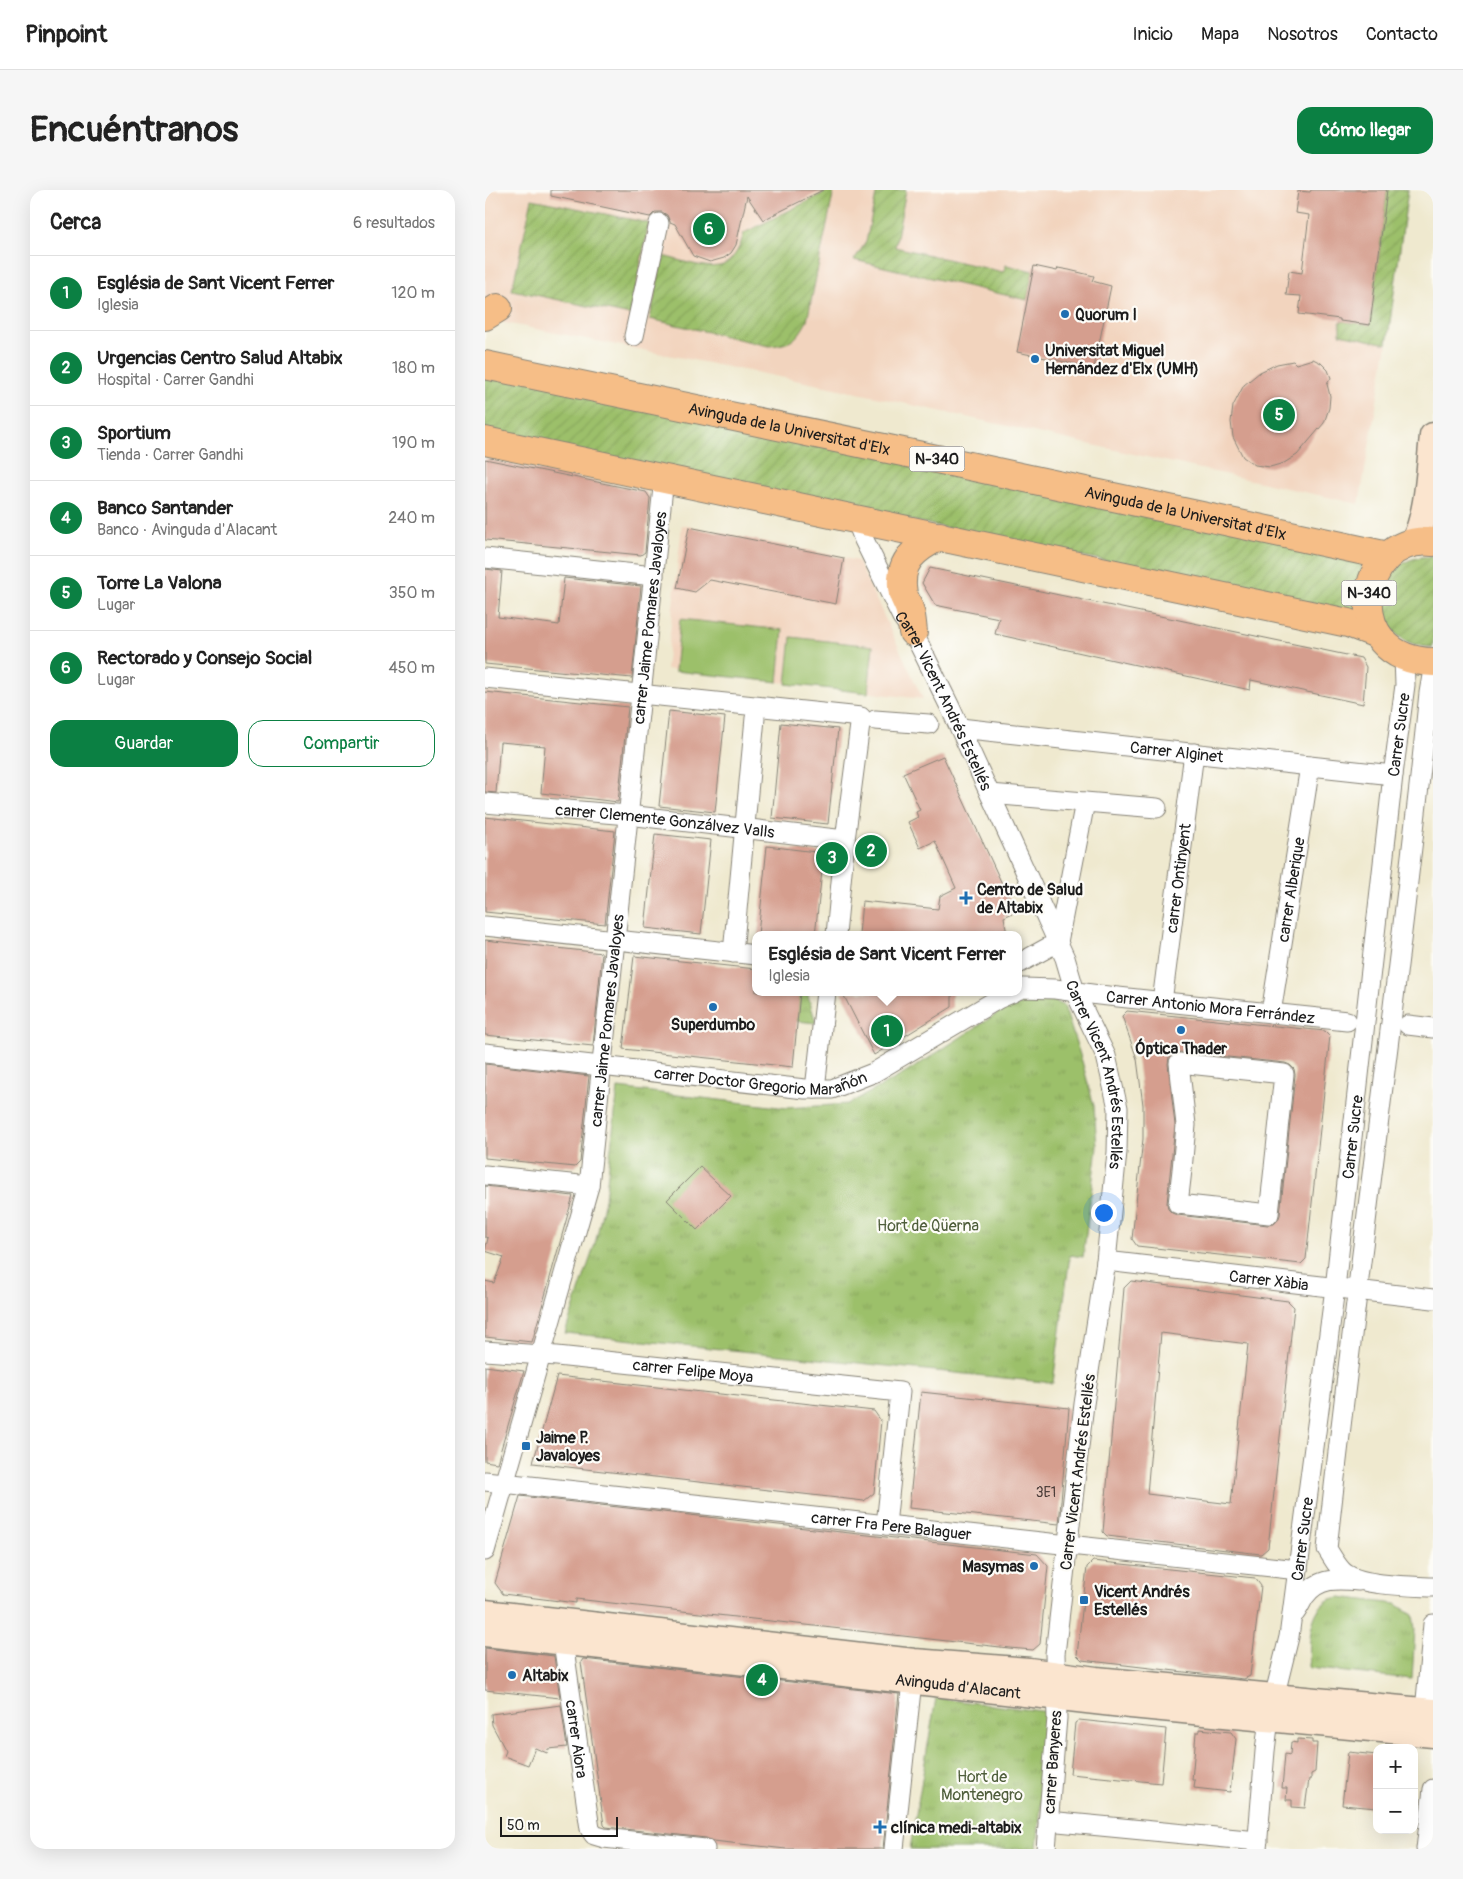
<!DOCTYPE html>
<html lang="es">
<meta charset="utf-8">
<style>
body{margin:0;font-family:Pangolin,sans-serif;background:#f6f6f6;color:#222}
.controls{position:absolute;right:15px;bottom:15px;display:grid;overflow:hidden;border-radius:10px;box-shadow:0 5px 20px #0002}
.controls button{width:45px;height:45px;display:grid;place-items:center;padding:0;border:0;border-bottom:1px solid #e0e0e0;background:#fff;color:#222;font:25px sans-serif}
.scale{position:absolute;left:15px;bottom:12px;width:118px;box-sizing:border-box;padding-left:5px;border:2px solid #1c1c1c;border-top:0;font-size:14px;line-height:18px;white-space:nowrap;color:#1c1c1c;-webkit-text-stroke:4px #fdfcf7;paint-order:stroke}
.you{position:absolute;left:618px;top:1022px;width:18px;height:18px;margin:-12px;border:4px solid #fff;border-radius:50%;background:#1a73e8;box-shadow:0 0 0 8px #1a73e833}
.badge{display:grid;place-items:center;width:32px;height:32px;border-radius:50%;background:#0b8043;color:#fff;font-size:16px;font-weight:700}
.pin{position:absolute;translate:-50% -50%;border:2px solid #fff;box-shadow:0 1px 5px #0006}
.popup{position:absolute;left:267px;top:741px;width:270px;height:65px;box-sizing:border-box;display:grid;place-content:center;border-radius:10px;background:#fff;filter:drop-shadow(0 1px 4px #0005);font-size:16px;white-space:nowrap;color:#767676}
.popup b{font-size:19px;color:#222}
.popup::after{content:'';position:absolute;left:50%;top:100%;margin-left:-10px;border:10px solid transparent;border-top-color:#fff}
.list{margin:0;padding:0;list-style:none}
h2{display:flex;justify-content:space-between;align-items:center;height:65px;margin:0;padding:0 20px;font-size:21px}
h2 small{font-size:16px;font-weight:400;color:#767676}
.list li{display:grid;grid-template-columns:32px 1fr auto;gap:15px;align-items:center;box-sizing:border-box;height:75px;padding:0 20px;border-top:1px solid #e0e0e0}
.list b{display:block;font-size:19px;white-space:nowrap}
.list p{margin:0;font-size:16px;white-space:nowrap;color:#767676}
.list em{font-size:16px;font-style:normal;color:#767676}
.actions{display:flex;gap:10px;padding:15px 20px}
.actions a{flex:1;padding:11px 0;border:1px solid #0b8043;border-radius:15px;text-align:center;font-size:18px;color:#0b8043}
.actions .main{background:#0b8043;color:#fff}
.map{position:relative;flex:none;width:948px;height:1659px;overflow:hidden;border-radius:15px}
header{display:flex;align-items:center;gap:30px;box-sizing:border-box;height:70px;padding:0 25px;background:#fff;border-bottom:1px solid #e0e0e0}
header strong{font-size:24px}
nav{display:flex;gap:28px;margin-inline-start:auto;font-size:18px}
.intro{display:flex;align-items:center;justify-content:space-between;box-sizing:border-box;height:120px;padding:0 30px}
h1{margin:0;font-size:35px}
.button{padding:12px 22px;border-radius:15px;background:#0b8043;color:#fff;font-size:18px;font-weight:700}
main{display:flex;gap:30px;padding:0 30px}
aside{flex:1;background:#fff;border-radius:15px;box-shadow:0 5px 20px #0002}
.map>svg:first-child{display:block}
.built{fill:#f2d4be}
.grass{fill:#9cc06a;stroke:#5c6e43}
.park{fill:url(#park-tufts);stroke:#5c6e43}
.garden{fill:url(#garden-furrows);stroke:#5c6e43}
.building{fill:#d59e8e;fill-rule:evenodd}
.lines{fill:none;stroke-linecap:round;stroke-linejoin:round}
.street-casing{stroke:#868276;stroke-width:21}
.secondary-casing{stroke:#868276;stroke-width:29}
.highway-casing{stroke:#868276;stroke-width:30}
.street{stroke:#fff;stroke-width:19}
.secondary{stroke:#fbe5cf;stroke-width:26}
.highway{stroke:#f6be87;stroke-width:28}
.poi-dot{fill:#1f6fb2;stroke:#fdfcf7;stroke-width:2}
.labels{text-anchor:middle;stroke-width:4.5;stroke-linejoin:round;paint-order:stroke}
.number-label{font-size:14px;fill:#4a3c38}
.shield{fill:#fdfcf7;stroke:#605f5e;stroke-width:1}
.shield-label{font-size:15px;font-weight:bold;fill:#1c1c1c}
.poi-label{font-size:16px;font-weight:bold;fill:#1c1c1c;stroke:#fdfcf7;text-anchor:start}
.street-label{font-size:16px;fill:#1c1c1c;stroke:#fdfcf7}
.park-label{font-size:16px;fill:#4f5e3b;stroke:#fdfcf7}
</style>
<header>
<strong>Pinpoint</strong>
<nav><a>Inicio</a><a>Mapa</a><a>Nosotros</a><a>Contacto</a></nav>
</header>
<div class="intro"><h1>Encuéntranos</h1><a class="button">Cómo llegar</a></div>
<main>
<aside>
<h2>Cerca<small>6 resultados</small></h2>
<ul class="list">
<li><span class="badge">1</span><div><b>Església de Sant Vicent Ferrer</b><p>Iglesia</p></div><em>120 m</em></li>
<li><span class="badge">2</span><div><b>Urgencias Centro Salud Altabix</b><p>Hospital · Carrer Gandhi</p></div><em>180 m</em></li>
<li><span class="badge">3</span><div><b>Sportium</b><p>Tienda · Carrer Gandhi</p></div><em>190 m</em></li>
<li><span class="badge">4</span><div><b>Banco Santander</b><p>Banco · Avinguda d'Alacant</p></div><em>240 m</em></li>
<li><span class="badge">5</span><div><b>Torre La Valona</b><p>Lugar</p></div><em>350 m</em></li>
<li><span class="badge">6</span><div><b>Rectorado y Consejo Social</b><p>Lugar</p></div><em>450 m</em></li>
</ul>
<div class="actions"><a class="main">Guardar</a><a>Compartir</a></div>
</aside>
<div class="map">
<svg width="948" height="1659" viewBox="0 0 948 1659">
<defs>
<pattern id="park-tufts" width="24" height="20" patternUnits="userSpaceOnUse" patternTransform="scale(1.25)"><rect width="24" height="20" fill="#9cc06a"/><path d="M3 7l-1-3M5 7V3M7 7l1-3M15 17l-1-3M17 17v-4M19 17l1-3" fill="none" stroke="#86a45b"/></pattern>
<pattern id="garden-furrows" width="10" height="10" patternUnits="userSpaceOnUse" patternTransform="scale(1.25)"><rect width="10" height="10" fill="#9cc06a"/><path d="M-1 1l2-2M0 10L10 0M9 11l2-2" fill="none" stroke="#86a45b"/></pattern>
</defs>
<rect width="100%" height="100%" fill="#fdfcf7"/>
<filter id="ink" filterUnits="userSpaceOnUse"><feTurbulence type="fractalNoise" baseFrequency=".02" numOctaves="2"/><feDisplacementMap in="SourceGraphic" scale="10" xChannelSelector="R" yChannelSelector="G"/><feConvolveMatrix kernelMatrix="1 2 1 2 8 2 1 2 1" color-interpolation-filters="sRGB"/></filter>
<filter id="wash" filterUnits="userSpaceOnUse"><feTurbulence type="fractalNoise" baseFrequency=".0096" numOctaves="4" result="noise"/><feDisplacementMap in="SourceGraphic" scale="20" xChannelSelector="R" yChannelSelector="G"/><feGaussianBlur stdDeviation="1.12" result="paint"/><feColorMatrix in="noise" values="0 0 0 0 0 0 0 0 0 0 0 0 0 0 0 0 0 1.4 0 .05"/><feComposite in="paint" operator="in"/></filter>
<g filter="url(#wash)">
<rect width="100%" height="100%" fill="#efe9cf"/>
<!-- built -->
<path class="built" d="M0,0H923L902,154L874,314L350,198L0,129Z
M197,335L373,371L438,509L181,479Z"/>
<!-- grass -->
<path class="grass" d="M195,429L298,440L293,492L190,481Z
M306,447L388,456L383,503L301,494Z"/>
<!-- park -->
<path class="park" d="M315,802H322L331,833L312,831Z
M564,809L579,816L597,871L609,916L612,957L598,1067L585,1065L568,1193L80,1143L110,1054L120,1009L133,898L302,918L363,914L419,884L516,821L546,810Z
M854,1407L911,1414L928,1425L930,1439L927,1489L824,1478C825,1458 822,1424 842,1411C845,1409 850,1408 854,1407Z
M451,1508L564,1522L552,1659H425Z"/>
<!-- garden -->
<path class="garden" d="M345,0H349L322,131C311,151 306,154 284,156L165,129L178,66C194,70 219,79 234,76C248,74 256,55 259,43Z
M392,0H421L410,57L518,82L521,75L548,81L542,110L369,70L381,52Z
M902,0H923L902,154L855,144V131L885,135Z
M47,9L164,33L145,125L27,100Z
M0,180L878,360L872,423L0,242Z
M948,367V457C876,456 887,361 948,367Z"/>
<g id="blocks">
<!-- building -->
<path class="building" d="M66,0H338L278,30L262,6L251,55L246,63L239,68L225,72L208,66L190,34L185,32L182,25L177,22H170L165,27L66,6Z
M826,0H902L885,135L855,131V129L814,124L816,106L801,105L804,81L817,83L824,25L810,23L813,1L825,2Z
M549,76L572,81L573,78L584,80L609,86L607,91L626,96L609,178L532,162Z
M828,169L836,173L843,180L846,188L842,194L845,206L844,218L839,233L812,265L799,273L785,277L770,275L758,267L748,247L746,232L748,216L759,195L775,182L792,174L808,171L811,174Z
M0,269L161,302L165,308L160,362L156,365L0,350Z
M204,337L359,368L351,414L225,390L210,402L192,398Z
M445,378L876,468L881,477L878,514L766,490L765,500L510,444L514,428L450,415L437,393Z
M0,379L17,381L13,427L74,435L79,388L156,396L147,488L0,474Z
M0,502L143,517L133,612L56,603L60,556L15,552L11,603L0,602Z
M184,521L240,527L230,622L174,616Z
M296,533L353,539L343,634L287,628Z
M458,566L530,722L519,727L522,745H374L377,711L453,719L455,706L471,698L450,651L435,658L423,632L433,627L431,622L435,620L418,583Z
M0,627L130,641L120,734L0,722Z
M170,644L226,650L216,744L160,738Z
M282,656L339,663L330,745H273Z
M0,750L117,763L108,856L0,845Z
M149,766L271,779V802H315L308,877L138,859Z
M357,802H467V817L389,865Z
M642,821L840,841L845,846L821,1069L816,1074L652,1056L647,1049L658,949V915L652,869L637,826ZM695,862L800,873L805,875L809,879L810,885L795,1025L793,1030L789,1034L783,1035L692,1025L687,1023L683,1019L682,1013L690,935L683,874L684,867L688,863Z
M0,874L104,886L95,972L90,977L0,968Z
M215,977L246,1006L212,1040L182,1010Z
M0,996L88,1006L47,1152L0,1147V1091L9,1093L19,1067L0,1061L3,1048L0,1047Z
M646,1091L803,1111L809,1117L783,1358L776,1364L622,1346L618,1342L639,1098ZM676,1143L763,1154L746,1314L662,1304Z
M0,1176L39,1181L12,1273L0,1271Z
M72,1186L389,1221L396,1231L389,1303L379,1311L48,1273Z
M436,1202L584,1218L574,1334L424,1318Z
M35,1306L552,1364L563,1376L555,1454L548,1460L524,1458L91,1409V1413L18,1404L10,1393Z
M608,1371L770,1388L776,1396L765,1486L759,1489L597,1470L592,1465L602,1377Z
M0,1458L69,1466L75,1508L0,1500Z
M98,1469L414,1504L398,1659H301L228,1651L221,1648L121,1637L119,1635L96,1472Z
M76,1515L82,1557L63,1559L62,1563L50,1558L43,1575L19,1566L21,1561L7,1535L6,1524Z
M594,1530L681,1539L676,1593L585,1584L590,1533Z
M714,1539L746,1542L751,1549L745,1602L709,1598L710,1590H707L709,1567L711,1542H714Z
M812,1549L827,1550V1553H832L830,1582L826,1584V1589H824L820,1618L807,1617V1610H801L802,1598H797L800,1564L805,1565L806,1552L812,1553Z
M863,1562L892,1565V1618L857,1615Z"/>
</g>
</g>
<g filter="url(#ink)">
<use href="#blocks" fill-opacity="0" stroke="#868276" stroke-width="1"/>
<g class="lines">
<!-- street casing -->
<g class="street-casing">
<g id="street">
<path d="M149,146L174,33"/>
<path id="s1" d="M371,329L379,350L417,427L428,442L465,517L580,768L590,802L621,866L633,918L632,962L621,1071L599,1214L570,1464L572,1528L561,1659"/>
<path d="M0,368L169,386"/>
<path d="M948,480L944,503C915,789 873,1073 842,1359C847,1366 853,1379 861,1384C879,1396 926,1396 948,1397"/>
<path d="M0,488L376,527L360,650L351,745"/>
<path d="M390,530L444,534"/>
<path id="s2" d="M475,538L908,585"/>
<path d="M505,604L672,618"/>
<path id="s3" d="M0,613L143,625L360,650"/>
<path d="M0,736L271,765"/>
<path d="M248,763L270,528"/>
<path d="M533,774L573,752L600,612"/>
<path id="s4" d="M533,800L538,798L570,799L614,805L862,831"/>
<path id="s5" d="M677,812L709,563"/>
<path id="s6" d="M786,823L825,576"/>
<path d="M923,835L948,838"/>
<path id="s7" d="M0,863L320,899H347L388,883L513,809L529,802"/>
<path d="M694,873L799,884L784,1024L693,1014L697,980L701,935Z"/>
<path d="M330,899L341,802"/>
<path d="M0,985L104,996"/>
<path id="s8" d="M621,1071L948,1109"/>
<path id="s9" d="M0,1161L72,1166L415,1202L401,1335"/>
<path id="s10" d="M0,1291L813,1380"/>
<path id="s11" d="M0,1361L104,996L179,288"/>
<path d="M810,1423C814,1418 816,1412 820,1406C834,1387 853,1389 874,1391"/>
<path id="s12" d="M78,1452L105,1639L109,1645L119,1648L220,1659"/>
<path d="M934,1531L939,1521L941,1510L948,1434"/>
<path d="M563,1631L773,1651"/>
<path d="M409,1659L427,1491"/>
<path id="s13" d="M772,1659L780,1561L784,1528L804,1447L850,1098L908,585L920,495L919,467"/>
<path d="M941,1659L948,1599"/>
</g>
</g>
<!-- secondary casing -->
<g class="secondary-casing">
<g id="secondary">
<path d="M929,353C944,320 944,282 948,246"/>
<path d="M0,1423L429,1472L544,1481L611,1490L948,1522"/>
<path id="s14" d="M0,1443L646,1515L948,1544"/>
</g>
</g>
<!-- highway casing -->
<g class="highway-casing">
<g id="highway">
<path d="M0,126L13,118"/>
<path id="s15" d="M0,175L461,271L903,366"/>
<path d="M0,251L863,433L892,444"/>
<path d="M948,352C871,343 854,470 948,472"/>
<path d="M428,442C427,435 427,428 425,422C424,416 420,410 418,404C412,372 429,359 455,346"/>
</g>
</g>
<!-- street -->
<use href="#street" class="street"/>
<!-- secondary -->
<use href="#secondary" class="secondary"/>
<!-- highway -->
<use href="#highway" class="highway"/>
</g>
</g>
<!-- markers -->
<g class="poi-dot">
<circle cx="580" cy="124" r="5"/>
<circle cx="550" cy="169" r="5"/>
<path d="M478.5 700.5h5v5h5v5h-5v5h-5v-5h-5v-5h5z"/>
<circle cx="228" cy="817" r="5"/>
<circle cx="696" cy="840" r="5"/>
<rect x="36" y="1251" width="10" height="10" rx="2.5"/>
<circle cx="549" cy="1376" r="5"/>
<rect x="594" y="1405" width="10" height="10" rx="2.5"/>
<circle cx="27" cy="1485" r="5"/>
<path d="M392.5 1629.5h5v5h5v5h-5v5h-5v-5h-5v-5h5z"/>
</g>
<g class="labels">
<!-- number labels -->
<g class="number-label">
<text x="561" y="1307">3E1</text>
</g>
<!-- shield labels -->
<g class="shield">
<rect x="424.5" y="256.5" width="55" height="25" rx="4"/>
<rect x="856.5" y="390.5" width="55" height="25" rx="4"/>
</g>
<g class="shield-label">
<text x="452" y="274">N-340</text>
<text x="884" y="408">N-340</text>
</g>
<!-- poi labels -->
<g class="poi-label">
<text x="590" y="130">Quorum I</text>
<text x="560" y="166">Universitat Miguel<tspan x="560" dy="18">Hernández d'Elx (UMH)</tspan></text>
<text x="492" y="705">Centro de Salud<tspan x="492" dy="18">de Altabix</tspan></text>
<text x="228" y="840" text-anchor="middle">Superdumbo</text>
<text x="696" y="864" text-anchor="middle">Óptica Thader</text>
<text x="51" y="1253">Jaime P.<tspan x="51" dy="18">Javaloyes</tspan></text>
<text x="539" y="1382" text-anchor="end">Masymas</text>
<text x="609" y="1407">Vicent Andrés<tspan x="609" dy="18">Estellés</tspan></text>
<text x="37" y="1491">Altabix</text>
<text x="406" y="1643">clínica medi-altabix</text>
</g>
<!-- street labels -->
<g class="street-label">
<text dy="6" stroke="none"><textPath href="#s15" startOffset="311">Avinguda de la Universitat d'Elx</textPath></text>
<text dy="6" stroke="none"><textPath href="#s15" startOffset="716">Avinguda de la Universitat d'Elx</textPath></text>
<text dy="6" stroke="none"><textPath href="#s11" startOffset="951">carrer Jaime Pomares Javaloyes</textPath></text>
<text dy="6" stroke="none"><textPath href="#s1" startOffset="202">Carrer Vicent Andrés Estellés</textPath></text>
<text dy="6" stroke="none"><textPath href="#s13" startOffset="1124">Carrer Sucre</textPath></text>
<text dy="6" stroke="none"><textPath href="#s2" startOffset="218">Carrer Alginet</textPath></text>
<text dy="6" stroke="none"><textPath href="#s3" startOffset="181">carrer Clemente Gonzálvez Valls</textPath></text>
<text dy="6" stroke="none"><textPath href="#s5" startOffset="125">carrer Ontinyent</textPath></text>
<text dy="6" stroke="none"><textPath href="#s6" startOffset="125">carrer Alberique</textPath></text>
<text dy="6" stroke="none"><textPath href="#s4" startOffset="194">Carrer Antonio Mora Ferrández</textPath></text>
<text dy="6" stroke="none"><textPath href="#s11" startOffset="546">carrer Jaime Pomares Javaloyes</textPath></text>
<text dy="6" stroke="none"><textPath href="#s7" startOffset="278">carrer Doctor Gregorio Marañón</textPath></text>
<text dy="6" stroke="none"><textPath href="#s1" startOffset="609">Carrer Vicent Andrés Estellés</textPath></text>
<text dy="6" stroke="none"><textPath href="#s13" startOffset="719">Carrer Sucre</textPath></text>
<text dy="6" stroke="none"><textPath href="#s8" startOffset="164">Carrer Xàbia</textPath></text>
<text dy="6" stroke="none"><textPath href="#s9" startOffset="209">carrer Felipe Moya</textPath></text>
<text transform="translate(592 1282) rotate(-83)" y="6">Carrer Vicent Andrés Estellés</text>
<text dy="6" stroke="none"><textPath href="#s10" startOffset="409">carrer Fra Pere Balaguer</textPath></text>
<text dy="6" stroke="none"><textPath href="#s13" startOffset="314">Carrer Sucre</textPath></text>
<text dy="6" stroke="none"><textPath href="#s14" startOffset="476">Avinguda d'Alacant</textPath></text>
<text dy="6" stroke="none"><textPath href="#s12" startOffset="98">carrer Aiora</textPath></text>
<text transform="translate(567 1572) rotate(-86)" y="6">carrer Banyeres</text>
</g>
<!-- park labels -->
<g class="park-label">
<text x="443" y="1041">Hort de Qüerna</text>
<text x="497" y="1592">Hort de<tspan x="497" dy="18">Montenegro</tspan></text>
</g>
</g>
</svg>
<div class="controls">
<button>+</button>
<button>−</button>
</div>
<div class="scale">50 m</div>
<div class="you"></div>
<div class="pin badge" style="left:402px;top:841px">1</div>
<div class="popup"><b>Església de Sant Vicent Ferrer</b>Iglesia</div>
<div class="pin badge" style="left:386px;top:661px">2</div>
<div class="pin badge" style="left:347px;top:668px">3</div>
<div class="pin badge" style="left:277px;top:1490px">4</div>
<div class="pin badge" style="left:794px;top:225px">5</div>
<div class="pin badge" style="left:224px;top:39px">6</div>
</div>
</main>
